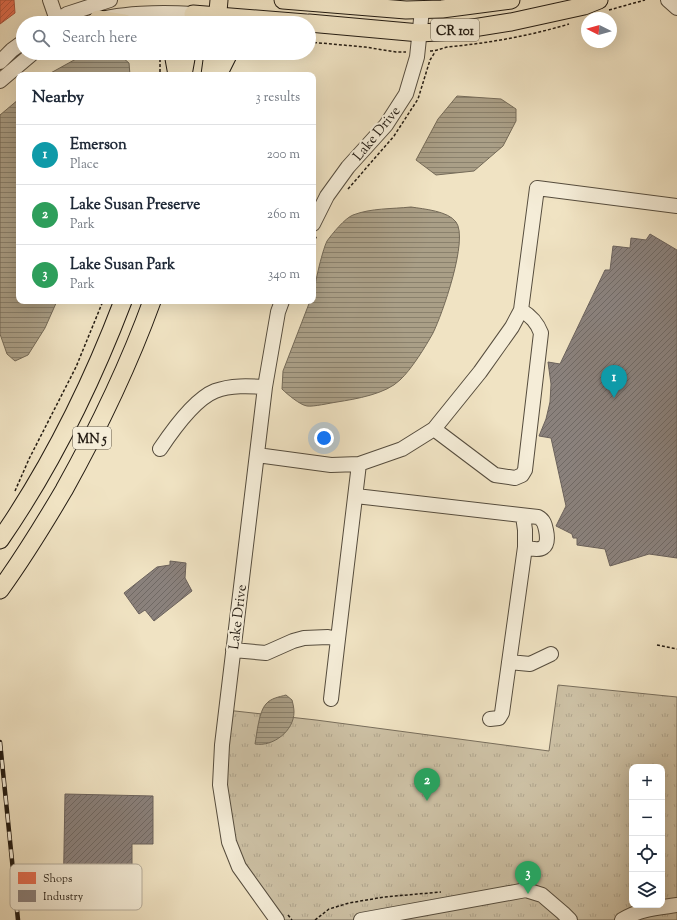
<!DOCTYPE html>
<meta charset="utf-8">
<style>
body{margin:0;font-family:"Sorts Mill Goudy",serif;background:#f6f6f7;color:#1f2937}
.controls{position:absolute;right:12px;bottom:12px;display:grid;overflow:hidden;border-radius:8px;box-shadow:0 4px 16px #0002}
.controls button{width:36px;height:36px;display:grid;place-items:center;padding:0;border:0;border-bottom:1px solid #e0e1e3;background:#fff;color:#1f2937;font:20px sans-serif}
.compass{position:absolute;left:581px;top:12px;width:36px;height:36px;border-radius:50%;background:#fff;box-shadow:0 4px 16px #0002;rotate:275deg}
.you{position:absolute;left:324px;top:438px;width:14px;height:14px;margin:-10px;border:3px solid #fff;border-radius:50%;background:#1a73e8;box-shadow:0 0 0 6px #1a73e833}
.badge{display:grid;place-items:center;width:26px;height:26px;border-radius:50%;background:#d93025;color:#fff;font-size:13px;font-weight:700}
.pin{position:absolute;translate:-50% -33px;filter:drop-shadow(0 1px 2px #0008)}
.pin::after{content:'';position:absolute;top:21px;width:14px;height:12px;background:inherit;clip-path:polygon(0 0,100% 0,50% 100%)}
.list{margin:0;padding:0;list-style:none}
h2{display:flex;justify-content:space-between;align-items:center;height:52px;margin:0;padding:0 16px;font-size:17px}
h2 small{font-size:13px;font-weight:400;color:#747a83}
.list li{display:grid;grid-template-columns:26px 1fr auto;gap:12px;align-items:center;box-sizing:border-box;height:60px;padding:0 16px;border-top:1px solid #e0e1e3}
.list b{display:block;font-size:15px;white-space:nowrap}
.list p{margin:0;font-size:13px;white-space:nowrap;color:#747a83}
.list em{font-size:13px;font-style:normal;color:#747a83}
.icon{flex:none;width:22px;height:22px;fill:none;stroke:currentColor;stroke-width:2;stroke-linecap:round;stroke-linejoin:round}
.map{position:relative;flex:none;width:677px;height:920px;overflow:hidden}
.search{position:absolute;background:#fff;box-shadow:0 4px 16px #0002;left:16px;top:16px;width:300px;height:44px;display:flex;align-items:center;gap:10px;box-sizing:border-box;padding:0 14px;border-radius:22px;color:#747a83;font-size:15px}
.panel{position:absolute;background:#fff;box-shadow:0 4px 16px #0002;left:16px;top:72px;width:300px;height:232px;border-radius:8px}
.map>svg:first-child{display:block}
.grass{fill:url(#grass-tufts);stroke:#786e5c;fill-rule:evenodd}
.water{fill:url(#water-rules);stroke:#746a58}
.shops{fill:url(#shops-hatch);stroke:#ac563e}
.industry{fill:url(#industry-hatch);stroke:#6b625c}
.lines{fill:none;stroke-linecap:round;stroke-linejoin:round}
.minor-casing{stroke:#564d3e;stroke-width:16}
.major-casing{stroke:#231b12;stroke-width:19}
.path{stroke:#231b12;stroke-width:1.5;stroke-dasharray:3 2;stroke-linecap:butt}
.minor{stroke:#f5edd8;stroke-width:14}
.major{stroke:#f0e3c3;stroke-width:17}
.rail-casing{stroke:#231b12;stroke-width:4.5}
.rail{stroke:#f5edd8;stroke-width:3;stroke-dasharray:9;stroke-linecap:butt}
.labels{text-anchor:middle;stroke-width:4;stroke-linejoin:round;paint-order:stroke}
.shield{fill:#f5edd8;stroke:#625a4d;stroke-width:1}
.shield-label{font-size:13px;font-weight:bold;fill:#231b12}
.street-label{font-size:14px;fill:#231b12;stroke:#f5edd8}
.key{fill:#f5edd8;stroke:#b6ae9d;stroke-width:1}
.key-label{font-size:11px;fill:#231b12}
</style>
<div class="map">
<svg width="677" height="920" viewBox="0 0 677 920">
<defs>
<pattern id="grass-tufts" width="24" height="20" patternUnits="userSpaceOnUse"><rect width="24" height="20" fill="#cdc1a5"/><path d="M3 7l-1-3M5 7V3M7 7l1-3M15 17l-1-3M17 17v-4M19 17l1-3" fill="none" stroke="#b0a58d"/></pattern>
<pattern id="water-rules" width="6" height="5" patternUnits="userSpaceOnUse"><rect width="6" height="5" fill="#aa9f87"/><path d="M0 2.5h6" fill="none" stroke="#8a816d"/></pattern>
<pattern id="shops-hatch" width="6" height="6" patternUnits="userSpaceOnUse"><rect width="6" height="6" fill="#e76f51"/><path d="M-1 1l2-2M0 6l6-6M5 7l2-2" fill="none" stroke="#bb5a42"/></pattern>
<pattern id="industry-hatch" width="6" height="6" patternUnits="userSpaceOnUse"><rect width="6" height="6" fill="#8a817c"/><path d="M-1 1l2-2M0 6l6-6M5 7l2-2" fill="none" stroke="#706964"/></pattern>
</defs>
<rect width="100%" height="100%" fill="#f0e3c3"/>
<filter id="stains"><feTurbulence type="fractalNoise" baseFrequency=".005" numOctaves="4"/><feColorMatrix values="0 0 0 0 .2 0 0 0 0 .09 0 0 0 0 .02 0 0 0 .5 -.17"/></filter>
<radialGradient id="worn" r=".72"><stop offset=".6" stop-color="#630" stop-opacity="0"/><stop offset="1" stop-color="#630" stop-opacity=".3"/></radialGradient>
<!-- grass -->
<path class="grass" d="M558,685L677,697V920H277L239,867L220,785L226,710L316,720L549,751ZM632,767H662V905H632Z"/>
<!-- water -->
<path class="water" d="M98,53H117L129,63L130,75H47L85,54Z
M457,96L501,99L516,109V121L503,146L474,171L436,175L416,160L438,119Z
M19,99V301H57L45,328L28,355L15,361L7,354L0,334V115Z
M411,207C424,209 448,211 456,222C469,239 442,315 433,333C426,346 411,370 400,380C386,394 356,399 337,402C330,403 313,407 307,406C300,405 287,394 282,389L283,371L310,301H313C313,290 322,251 327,241C332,234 345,218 353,215C371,208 392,209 411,207Z
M286,695L292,700C293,704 294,708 294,712C294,731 273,747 255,744C257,733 259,711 266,704C271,698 279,697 286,695Z"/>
<!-- shops -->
<path class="shops" d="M0,0H14L15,13L0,24Z"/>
<!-- industry -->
<path class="industry" d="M650,234L677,250V558L649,554L610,566L605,549L577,545V538H573L572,534L556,526L566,506L551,438L539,436L546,419L550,402L551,384L548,362L560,364L605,270H610L613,246L630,248L631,238L646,240Z
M170,561L186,563L185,578L192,591L154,621L145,610L139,614L124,593L157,567L170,565Z
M65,794L153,796V844H132V907L63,906Z"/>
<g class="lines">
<!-- minor casing -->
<g class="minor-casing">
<path id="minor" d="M50,0L58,23
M668,0L677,8
M52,23L67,14L110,0
M89,23C116,12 165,12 193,14
M0,62L12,50L23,42
M0,81L33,53
M313,224L327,196L348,167L386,125L406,94L417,57L422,10
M434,429L495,475L515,478L522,475L525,470L541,333C537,322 531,316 521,310
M160,449C172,431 195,399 215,391C231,385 249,386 265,387
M257,455L331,465L359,464L402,449L434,429L480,372L512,327L521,310L537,188L677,206
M356,496L538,517C544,520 545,525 546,530C550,549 541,552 525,547
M233,650L266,653L293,641L304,638L328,637L338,639L359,464
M509,662L530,664L551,654
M331,699L338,639
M490,719L499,718L502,713L525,547V530L523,516
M277,920L239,867L229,842L220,785L222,745L265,387L278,312L282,301
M361,920L526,890L542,895L563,913L570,920
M622,920C639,909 657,908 677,905"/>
</g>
<!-- major casing -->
<g class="major-casing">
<path id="major" d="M283,0L406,10L442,9L511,0
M193,14L306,23
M98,19L124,23
M217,23L219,0
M309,23L420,33L454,31L511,22L584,6L599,0
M173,53L177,75
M183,75L187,53
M210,75L213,53
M218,75L229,53
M0,540C51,466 91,385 123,301
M0,590C23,558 44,524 64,490C98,429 128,367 152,301"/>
</g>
<!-- path -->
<path class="path" d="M609,10L645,0
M309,42L365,47L396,52H406
M430,51C437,51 442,48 448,47C489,43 529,36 569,24
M160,59V75
M348,189L394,136L418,99L430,60L435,52
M313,244L317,235
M15,491L29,459L76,367L103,301
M657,645L677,649
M288,915L292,920
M315,920L329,909L349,903L384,897L441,892"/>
<!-- minor -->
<use href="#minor" class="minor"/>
<!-- major -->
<use href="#major" class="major"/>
<!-- rail casing -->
<g class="rail-casing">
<path id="rail" d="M0,742L18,920"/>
</g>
<!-- rail -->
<use href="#rail" class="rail"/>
</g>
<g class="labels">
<!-- shield labels -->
<g class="shield">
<rect x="431" y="19" width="48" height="22" rx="3"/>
<rect x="73" y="427" width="38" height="22" rx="3"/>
</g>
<g class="shield-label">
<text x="455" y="35">CR 101</text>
<text x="92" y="443">MN 5</text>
</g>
<!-- street labels -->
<g class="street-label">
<text transform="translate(376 133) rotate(-51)" y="5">Lake Drive</text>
<text transform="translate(237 617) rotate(-83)" y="5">Lake Drive</text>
</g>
</g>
<!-- legend -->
<rect x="10" y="864" width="132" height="46" rx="6" class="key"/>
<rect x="18" y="872" width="18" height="12" fill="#e76f51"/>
<rect x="18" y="890" width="18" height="12" fill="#8a817c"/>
<g class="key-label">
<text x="43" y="882">Shops</text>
<text x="43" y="900">Industry</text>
</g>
<rect width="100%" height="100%" filter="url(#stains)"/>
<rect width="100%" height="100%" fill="url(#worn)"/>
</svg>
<div class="controls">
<button>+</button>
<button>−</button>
<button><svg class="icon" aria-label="locate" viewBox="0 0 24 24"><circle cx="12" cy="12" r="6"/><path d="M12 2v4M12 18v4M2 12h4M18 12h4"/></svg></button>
<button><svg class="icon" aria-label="layers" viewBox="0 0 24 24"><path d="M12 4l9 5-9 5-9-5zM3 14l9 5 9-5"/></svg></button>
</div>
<svg class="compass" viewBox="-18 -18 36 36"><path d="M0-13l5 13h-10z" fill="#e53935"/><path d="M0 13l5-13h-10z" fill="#747a83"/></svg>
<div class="you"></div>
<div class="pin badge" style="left:614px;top:398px;background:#0f9aa8">1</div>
<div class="pin badge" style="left:427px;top:801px;background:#2e9e5b">2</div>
<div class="pin badge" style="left:528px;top:894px;background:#2e9e5b">3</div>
<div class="search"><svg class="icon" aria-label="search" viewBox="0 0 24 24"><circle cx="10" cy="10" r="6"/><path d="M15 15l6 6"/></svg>Search here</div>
<section class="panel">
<h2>Nearby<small>3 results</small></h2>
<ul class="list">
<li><span class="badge" style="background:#0f9aa8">1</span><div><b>Emerson</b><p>Place</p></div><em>200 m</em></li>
<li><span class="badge" style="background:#2e9e5b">2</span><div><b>Lake Susan Preserve</b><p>Park</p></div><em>260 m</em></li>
<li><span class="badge" style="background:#2e9e5b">3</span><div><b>Lake Susan Park</b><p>Park</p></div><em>340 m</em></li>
</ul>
</section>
</div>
